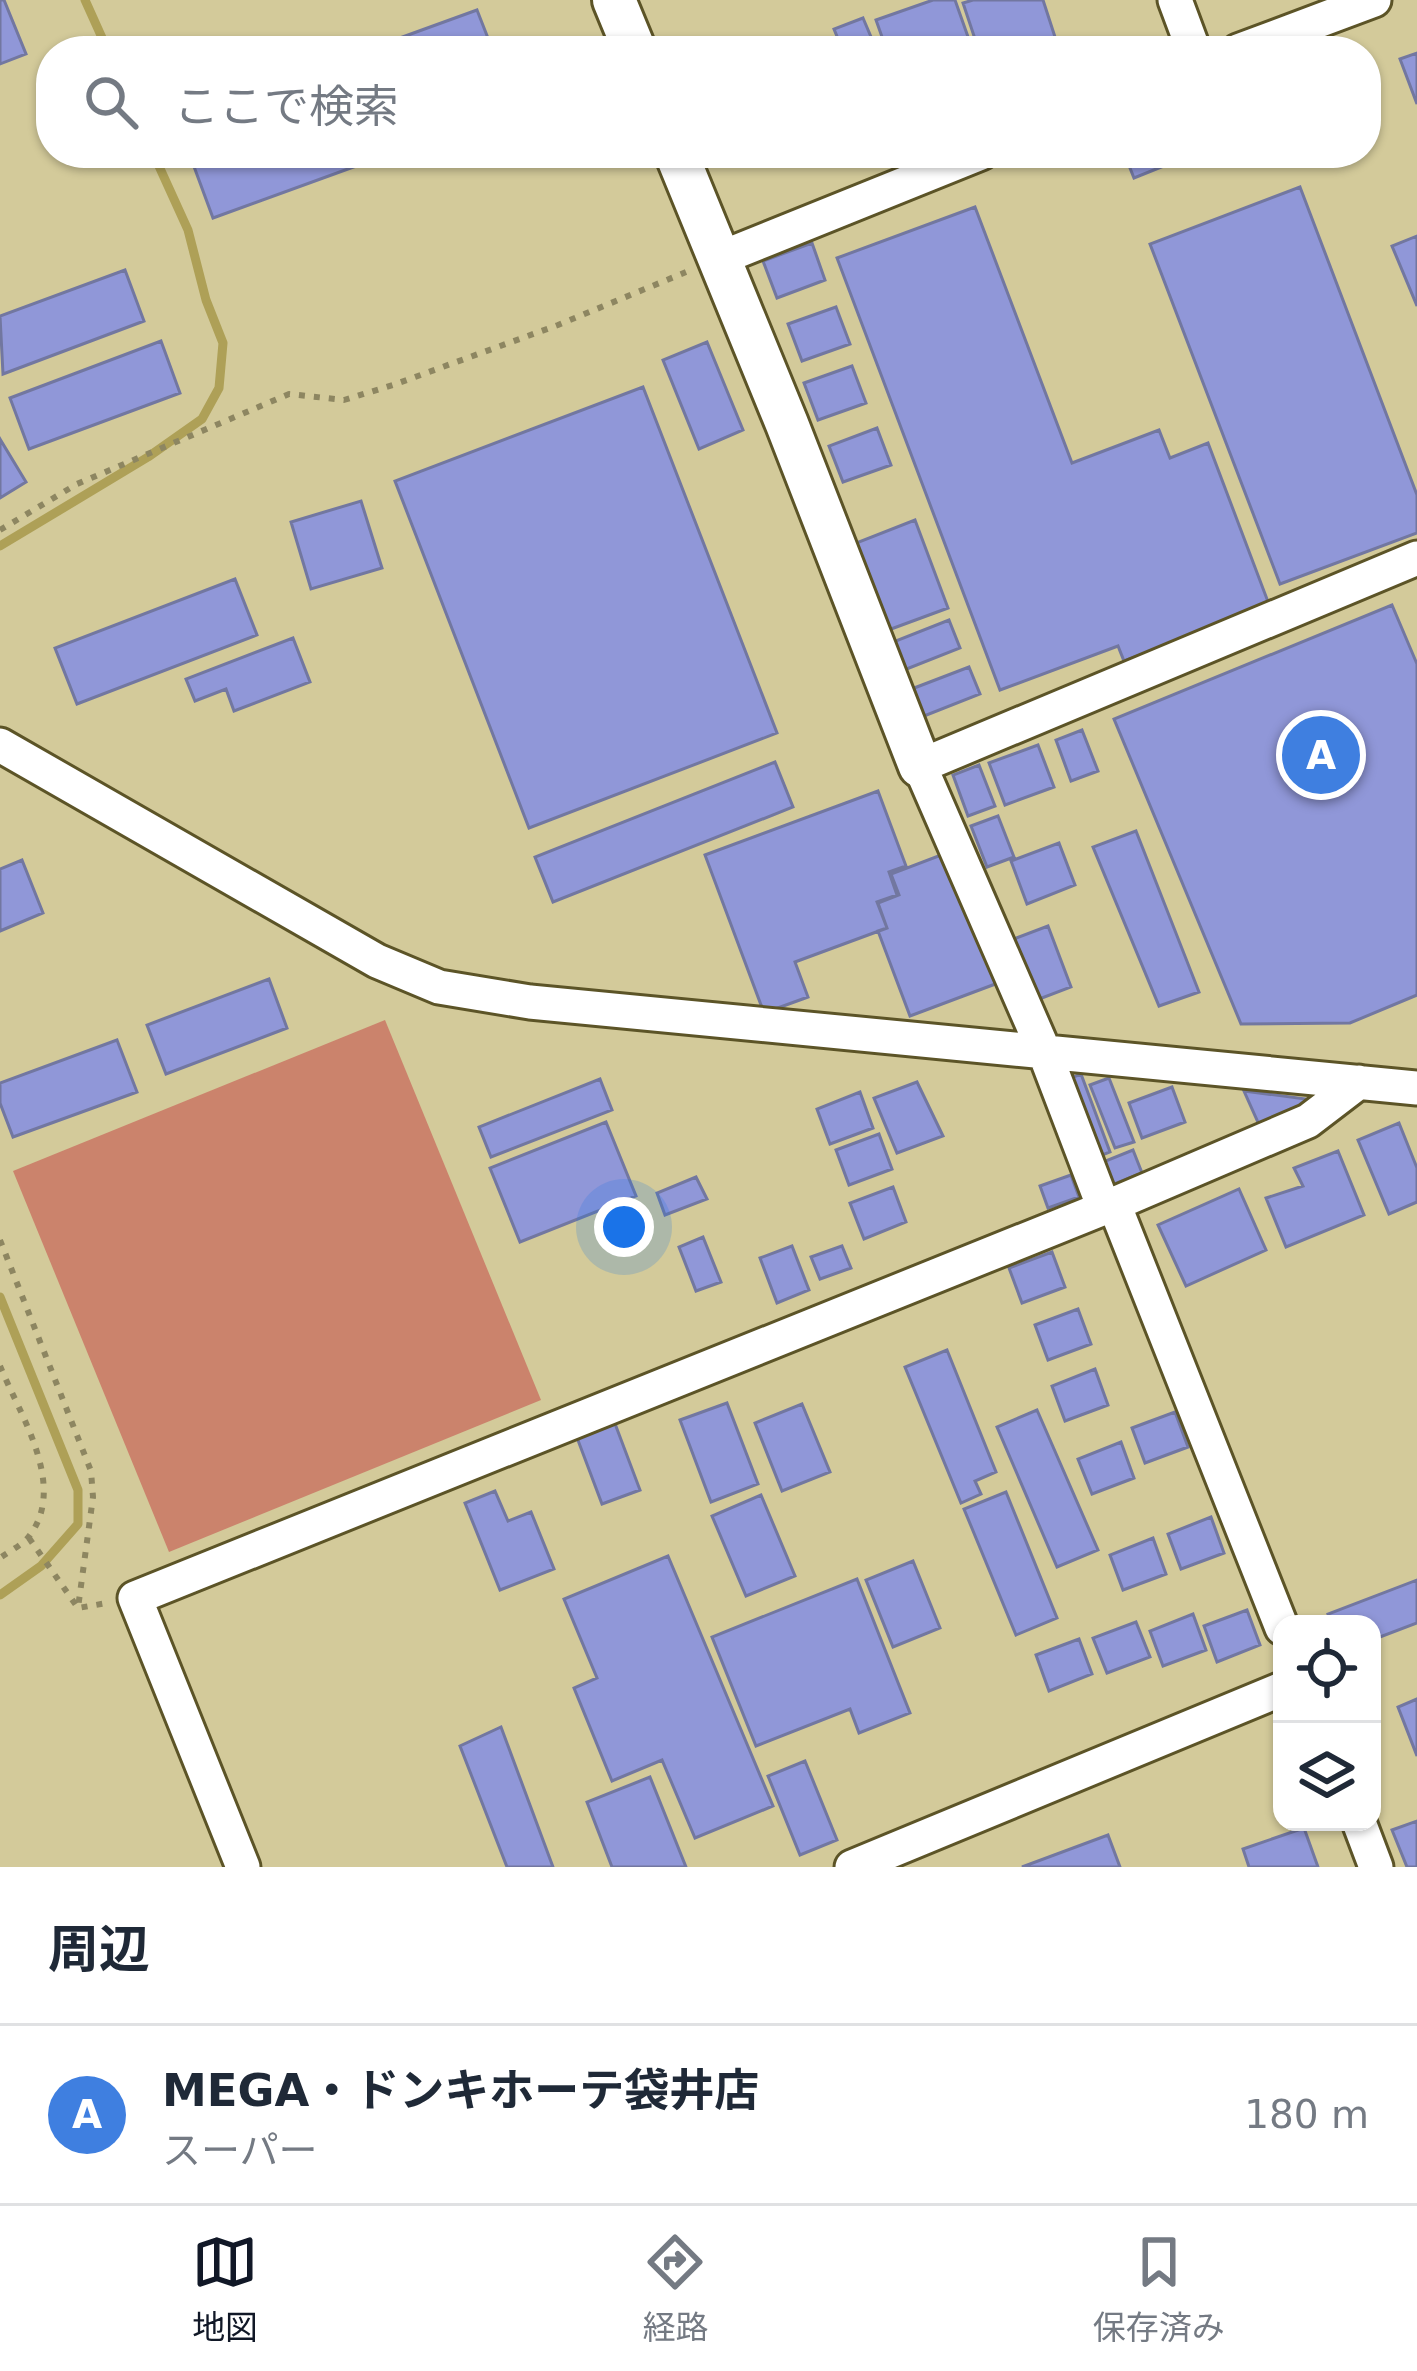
<!DOCTYPE html>
<html lang="ja">
<meta charset="utf-8">
<style>
body{margin:0;font-family:"DejaVu Sans","Noto Sans JP",sans-serif;background:#f6f6f7;color:#1f2937}
.controls{position:absolute;right:36px;bottom:36px;display:grid;overflow:hidden;border-radius:24px;box-shadow:0 3px 9px #0004}
.controls button{width:108px;height:108px;display:grid;place-items:center;padding:0;border:0;border-bottom:3px solid #e0e1e3;background:#fff;color:#1f2937;font:60px sans-serif}
.you{position:absolute;left:624px;top:1227px;width:42px;height:42px;margin:-30px;border:9px solid #fff;border-radius:50%;background:#1a73e8;box-shadow:0 0 0 18px #1a73e833}
.badge{display:grid;place-items:center;width:78px;height:78px;border-radius:50%;background:#111827;color:#fff;font-size:39px;font-weight:700}
.pin{position:absolute;translate:-50% -50%;border:6px solid #fff;box-shadow:0 3px 12px #0006}
.list{margin:0;padding:0;list-style:none}
h2{display:flex;justify-content:space-between;align-items:center;height:156px;margin:0;padding:0 48px;font-size:51px}
h2 small{font-size:39px;font-weight:400;color:#747a83}
.list li{display:grid;grid-template-columns:78px 1fr auto;gap:36px;align-items:center;box-sizing:border-box;height:180px;padding:0 48px;border-top:3px solid #e0e1e3}
.list b{display:block;font-size:45px;white-space:nowrap}
.list p{margin:0;font-size:39px;white-space:nowrap;color:#747a83}
.list em{font-size:39px;font-style:normal;color:#747a83}
.icon{flex:none;width:66px;height:66px;fill:none;stroke:currentColor;stroke-width:2;stroke-linecap:round;stroke-linejoin:round}
.map{position:relative;flex:none;width:1417px;height:1867px;overflow:hidden}
.search{position:absolute;background:#fff;box-shadow:0 3px 9px #0004;left:36px;right:36px;top:36px;height:132px;display:flex;align-items:center;gap:30px;box-sizing:border-box;padding:0 42px;border-radius:48px;color:#747a83;font-size:45px}
.sheet{height:336px;background:#fff}
nav{display:flex;justify-content:space-around;align-items:center;box-sizing:border-box;height:168px;border-top:3px solid #e0e1e3;background:#fff;font-size:33px;color:#747a83}
nav a{display:grid;justify-items:center;gap:6px}
nav .on{color:#111827}
.map>svg:first-child{display:block}
.green{fill:#cb836c}
.lines{fill:none;stroke-linecap:round;stroke-linejoin:round}
.stream{stroke:#aea057;stroke-width:9}
.building{fill:#9097d8;stroke:#7277a0;stroke-width:3}
.minor-casing{stroke:#5c5427;stroke-width:39}
.tertiary-casing{stroke:#5c5427;stroke-width:48}
.path{stroke:#8d8661;stroke-width:6;stroke-dasharray:6 9;stroke-linecap:butt}
.minor{stroke:#fff;stroke-width:33}
.tertiary{stroke:#fff;stroke-width:42}
</style>
<div class="map">
<svg width="1417" height="1867" viewBox="0 0 1417 1867">
<rect width="100%" height="100%" fill="#d3ca9a"/>
<!-- green -->
<path class="green" d="M385,1020L541,1400L169,1552L13,1171Z"/>
<g class="lines">
<!-- stream -->
<path class="stream" d="M85,0L108,51
M0,546L148,457L202,419L219,388L223,343L206,300L188,230L153,153
M0,1297L78,1490V1524L41,1566L0,1595"/>
</g>
<!-- building -->
<path class="building" d="M0,0H4L26,54L0,64Z
M933,0H955L973,51H887L876,20Z
M973,0H1043L1056,40L1022,51H979L963,3Z
M477,10L493,51H401L397,39Z
M863,18L874,44L843,51L834,29Z
M1417,53V104L1400,59Z
M189,153H392L213,218Z
M1124,153H1196L1134,178Z
M1300,187L1417,495V533L1280,584L1150,244Z
M975,207L1072,463L1159,430L1170,458L1208,443L1270,607L1124,661L1118,646L1000,690L837,258Z
M1417,236V306L1392,246Z
M812,243L825,280L777,298L763,261Z
M125,270L144,321L3,374L0,316Z
M836,307L850,344L802,361L788,324Z
M161,341L180,393L29,449L10,398Z
M707,342L743,430L699,449L663,360Z
M852,366L866,403L818,420L804,383Z
M643,387L777,733L529,828L395,481Z
M877,428L891,465L843,482L829,446Z
M0,439L26,482L0,498Z
M361,501L382,568L311,589L291,522Z
M915,520L948,608L883,632L851,545Z
M235,579L257,635L77,704L55,648Z
M1392,605L1417,664V995L1350,1023L1241,1024L1114,719Z
M949,620L960,648L899,672L888,644Z
M293,638L310,682L234,711L226,689L195,701L186,679Z
M969,667L980,694L919,718L909,690Z
M1082,730L1098,771L1071,781L1056,740Z
M1038,745L1054,787L1005,805L989,763Z
M775,762L793,807L553,902L535,857Z
M979,765L995,806L968,816L953,775Z
M878,791L906,866L889,872L897,895L877,902L887,928L795,962L808,997L764,1013L705,855Z
M998,816L1014,857L987,867L971,826Z
M1136,831L1199,992L1159,1006L1093,847Z
M1059,843L1075,885L1027,904L1011,861Z
M949,852L998,983L910,1016L878,931L887,928L878,903L899,895L891,874Z
M22,860L43,913L0,931V869Z
M1048,926L1071,987L1034,1001L1011,940Z
M269,979L287,1028L166,1074L147,1025Z
M117,1040L137,1092L13,1137L0,1103V1083Z
M1081,1074L1110,1152L1092,1159L1063,1081Z
M1109,1078L1134,1142L1115,1148L1090,1085Z
M600,1079L612,1110L491,1157L479,1127Z
M917,1082L943,1136L897,1153L874,1098Z
M1172,1087L1185,1122L1142,1138L1129,1103Z
M1244,1091L1306,1099L1309,1108L1261,1129Z
M860,1092L873,1128L830,1144L817,1109Z
M606,1122L636,1196L520,1242L490,1168Z
M1399,1123L1417,1168V1202L1389,1214L1358,1140Z
M879,1134L892,1169L849,1185L836,1150Z
M1133,1150L1142,1173L1107,1187L1098,1164Z
M1338,1151L1364,1215L1286,1247L1266,1198L1303,1186L1294,1168Z
M1071,1175L1079,1197L1048,1208L1040,1186Z
M696,1177L707,1199L665,1215L657,1193Z
M893,1187L906,1222L864,1239L850,1203Z
M1239,1189L1266,1250L1186,1286L1158,1225Z
M703,1237L721,1282L696,1291L679,1247Z
M792,1246L809,1290L777,1303L760,1258Z
M842,1246L851,1268L820,1279L811,1257Z
M1052,1252L1065,1287L1022,1303L1009,1268Z
M1078,1309L1091,1344L1048,1360L1035,1325Z
M947,1350L996,1472L975,1481L981,1494L961,1503L905,1367Z
M1095,1369L1108,1405L1065,1421L1052,1386Z
M727,1403L758,1484L711,1502L680,1420Z
M802,1404L830,1472L782,1491L755,1423Z
M1037,1410L1098,1550L1057,1567L997,1427Z
M1175,1412L1188,1447L1145,1463L1132,1428Z
M614,1421L640,1490L602,1504L576,1435Z
M1121,1442L1134,1478L1092,1494L1078,1459Z
M495,1491L508,1521L531,1512L554,1569L500,1590L465,1503Z
M1006,1492L1057,1618L1016,1635L964,1509Z
M761,1495L795,1576L746,1596L712,1516Z
M1211,1517L1224,1553L1181,1569L1168,1534Z
M1153,1538L1166,1574L1123,1590L1110,1555Z
M668,1556L773,1806L695,1838L662,1760L612,1781L574,1688L597,1678L564,1599Z
M913,1561L940,1628L893,1647L866,1580Z
M857,1579L910,1713L859,1733L850,1709L756,1746L712,1637Z
M1417,1580V1623L1372,1640V1624H1332L1328,1614Z
M1247,1610L1260,1645L1217,1662L1204,1626Z
M1193,1614L1206,1650L1163,1666L1150,1631Z
M1136,1622L1150,1657L1107,1673L1093,1638Z
M1079,1639L1092,1674L1049,1691L1036,1655Z
M1417,1699V1756L1398,1707Z
M501,1727L553,1867H507L460,1746Z
M805,1761L837,1840L800,1855L768,1776Z
M650,1777L686,1867H612L587,1802Z
M1417,1821V1867H1407L1392,1830Z
M1304,1828L1318,1867H1249L1243,1849Z
M1108,1835L1120,1867H1022Z"/>
<g class="lines">
<!-- minor casing -->
<g class="minor-casing">
<path id="minor" d="M1175,0L1194,51
M1238,51L1374,0
M718,259L981,153
M0,745L377,961L439,987L530,1002L1417,1088
M1114,1204L1282,1628
M1104,1208L1044,1051L920,766L1417,558
M1359,1822L1376,1867
M243,1867L135,1598L1114,1204L1308,1121L1359,1082
M852,1867L1282,1689"/>
</g>
<!-- tertiary casing -->
<g class="tertiary-casing">
<path id="tertiary" d="M614,0L635,51
M676,153L787,424L920,766"/>
</g>
<!-- path -->
<path class="path" d="M0,530L77,484L289,394L344,400L393,385L558,325L686,272
M0,1240L91,1471L93,1497L78,1608L107,1603
M0,1366C20,1415 67,1485 30,1535C24,1544 10,1551 0,1558
M29,1538L78,1608"/>
<!-- minor -->
<use href="#minor" class="minor"/>
<!-- tertiary -->
<use href="#tertiary" class="tertiary"/>
</g>
</svg>
<div class="controls">
<button><svg class="icon" aria-label="locate" viewBox="0 0 24 24"><circle cx="12" cy="12" r="6"/><path d="M12 2v4M12 18v4M2 12h4M18 12h4"/></svg></button>
<button><svg class="icon" aria-label="layers" viewBox="0 0 24 24"><path d="M12 4l9 5-9 5-9-5zM3 14l9 5 9-5"/></svg></button>
</div>
<div class="you"></div>
<div class="pin badge" style="left:1321px;top:755px;background:#3f7fe0">A</div>
<div class="search"><svg class="icon" aria-label="search" viewBox="0 0 24 24"><circle cx="10" cy="10" r="6"/><path d="M15 15l6 6"/></svg>ここで検索</div>
</div>
<section class="sheet">
<h2>周辺<small></small></h2>
<ul class="list">
<li><span class="badge" style="background:#3f7fe0">A</span><div><b>MEGA・ドンキホーテ袋井店</b><p>スーパー</p></div><em>180 m</em></li>
</ul>
</section>
<nav>
<a class="on"><svg class="icon" aria-label="map" viewBox="0 0 24 24"><path d="M3 6l6-2 6 2 6-2v14l-6 2-6-2-6 2zM9 4v14M15 6v14"/></svg>地図</a>
<a><svg class="icon" aria-label="directions" viewBox="0 0 24 24"><path d="M12 3l9 9-9 9-9-9zM9 14v-3h6M13 9l2 2-2 2"/></svg>経路</a>
<a><svg class="icon" aria-label="saved" viewBox="0 0 24 24"><path d="M7 4h10v16l-5-4-5 4z"/></svg>保存済み</a>
</nav>
